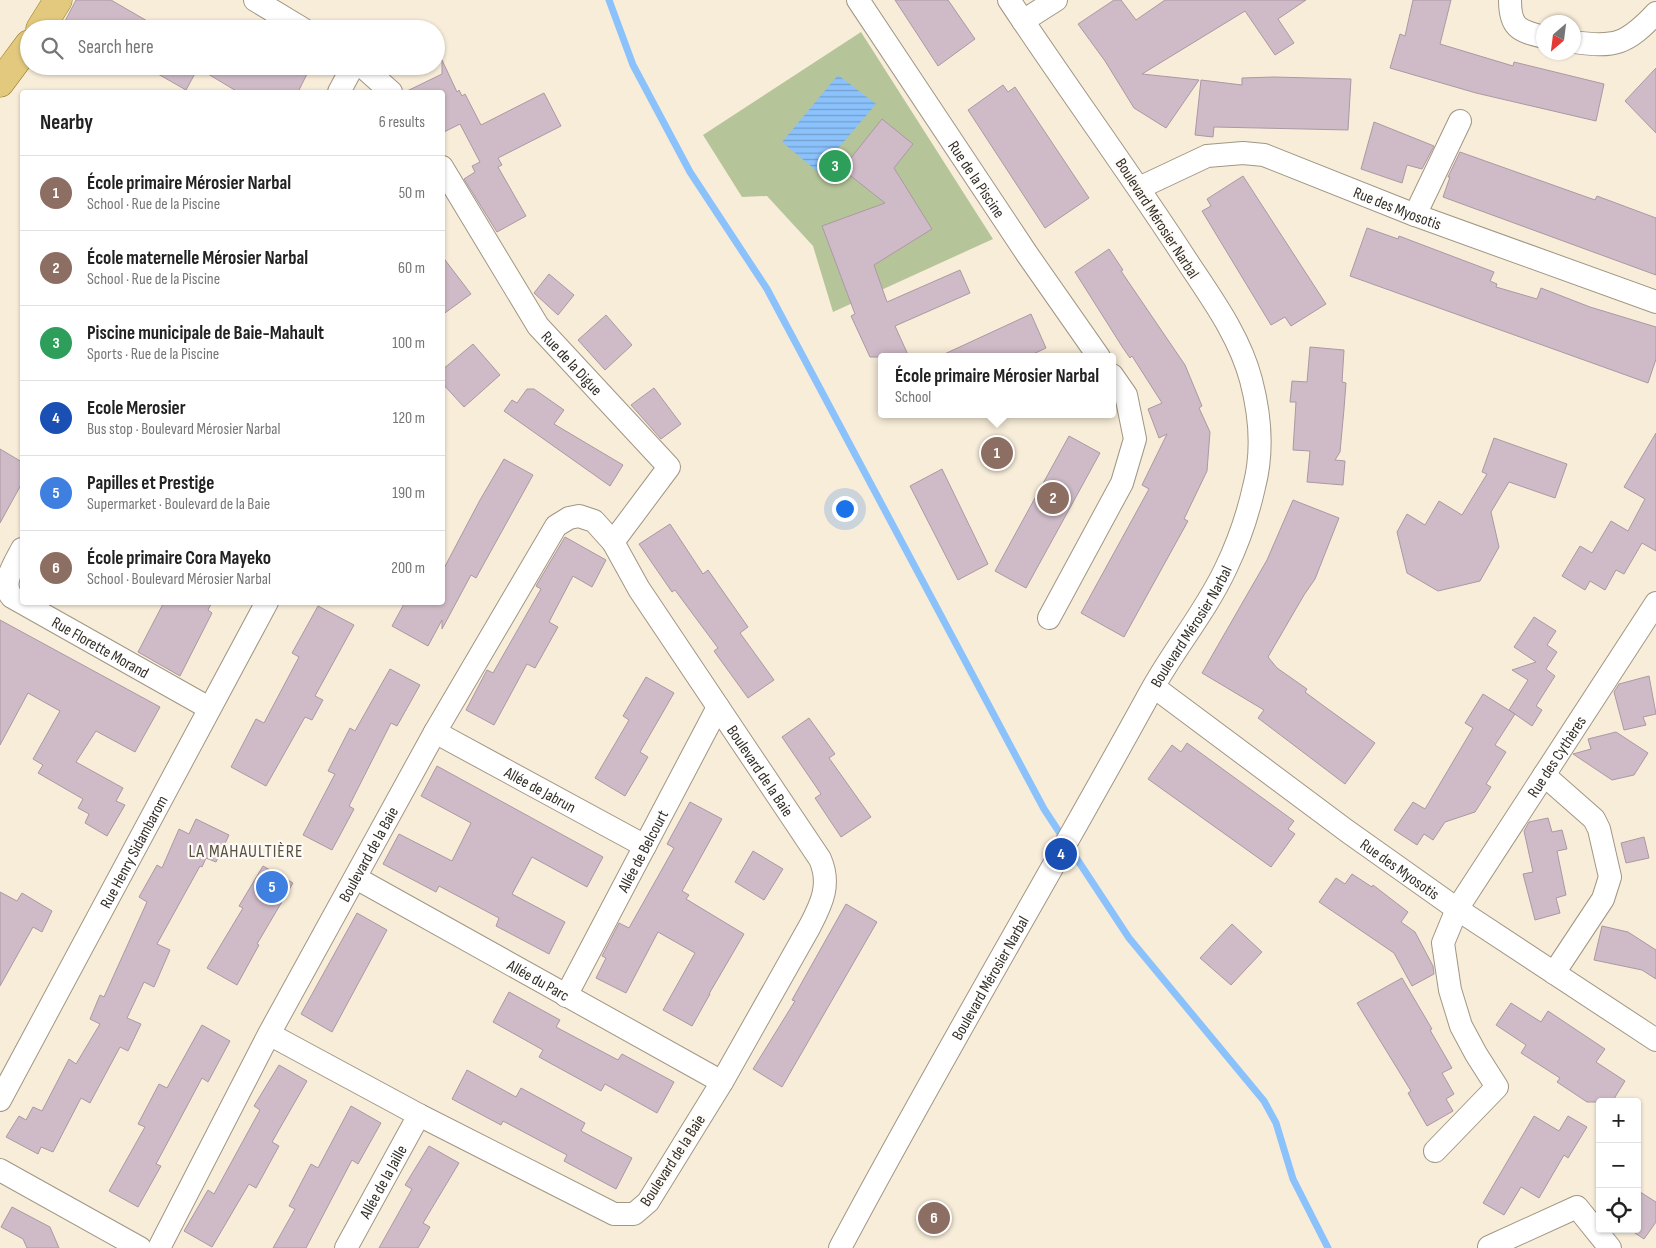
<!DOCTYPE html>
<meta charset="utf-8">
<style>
body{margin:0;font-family:"Sofia Sans Condensed",sans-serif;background:#f2f2f2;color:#222}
.controls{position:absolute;right:15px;bottom:15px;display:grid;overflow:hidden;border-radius:5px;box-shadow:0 1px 4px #0004}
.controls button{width:45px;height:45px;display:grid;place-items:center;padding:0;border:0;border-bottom:1px solid #e0e0e0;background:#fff;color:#222;font:25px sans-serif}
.compass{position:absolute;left:1536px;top:15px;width:45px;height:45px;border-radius:50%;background:#fff;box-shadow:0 1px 4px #0004;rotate:208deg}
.you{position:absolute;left:844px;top:508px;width:18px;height:18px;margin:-12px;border:4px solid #fff;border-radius:50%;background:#1a73e8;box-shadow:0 0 0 8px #1a73e833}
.badge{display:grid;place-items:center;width:32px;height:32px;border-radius:50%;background:#8f7217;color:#fff;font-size:16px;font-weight:700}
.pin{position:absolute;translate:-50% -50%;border:2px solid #fff;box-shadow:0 1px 5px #0006}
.popup{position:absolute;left:878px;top:353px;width:238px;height:65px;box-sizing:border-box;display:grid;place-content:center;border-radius:5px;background:#fff;filter:drop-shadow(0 1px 4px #0005);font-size:16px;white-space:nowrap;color:#767676}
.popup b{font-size:19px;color:#222}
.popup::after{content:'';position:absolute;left:50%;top:100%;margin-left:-10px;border:10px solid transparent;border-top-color:#fff}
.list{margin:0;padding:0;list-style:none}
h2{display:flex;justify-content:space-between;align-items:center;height:65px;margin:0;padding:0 20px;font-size:21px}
h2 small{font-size:16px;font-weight:400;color:#767676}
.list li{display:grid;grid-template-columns:32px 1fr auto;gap:15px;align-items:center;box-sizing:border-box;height:75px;padding:0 20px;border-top:1px solid #e0e0e0}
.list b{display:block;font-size:19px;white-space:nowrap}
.list p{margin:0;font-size:16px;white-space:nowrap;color:#767676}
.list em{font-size:16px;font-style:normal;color:#767676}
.icon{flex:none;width:28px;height:28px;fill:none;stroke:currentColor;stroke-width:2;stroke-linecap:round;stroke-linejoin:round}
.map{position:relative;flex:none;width:1656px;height:1248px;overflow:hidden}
.search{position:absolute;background:#fff;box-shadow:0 1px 4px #0004;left:20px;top:20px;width:425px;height:55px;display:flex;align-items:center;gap:12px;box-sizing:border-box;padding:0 18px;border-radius:28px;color:#767676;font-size:19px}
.panel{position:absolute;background:#fff;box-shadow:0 1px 4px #0004;left:20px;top:90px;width:425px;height:515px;border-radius:5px}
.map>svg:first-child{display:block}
.green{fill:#b6c599}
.water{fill:url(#water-rules)}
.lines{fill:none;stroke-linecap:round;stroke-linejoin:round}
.stream{stroke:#8bc2fc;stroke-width:7}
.building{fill:#cfbbc7;stroke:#ac98a4}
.minor-casing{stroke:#a19684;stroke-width:24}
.primary-casing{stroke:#987c27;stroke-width:29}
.minor{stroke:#fff;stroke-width:22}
.primary{stroke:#e2c97d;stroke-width:28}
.labels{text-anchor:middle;stroke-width:4.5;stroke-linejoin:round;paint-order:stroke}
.street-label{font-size:16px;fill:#342f28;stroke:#fefbf7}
.neighbourhood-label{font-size:18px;letter-spacing:1px;fill:#59503f;stroke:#fefbf7}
</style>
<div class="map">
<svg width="1656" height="1248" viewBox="0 0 1656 1248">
<defs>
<pattern id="water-rules" width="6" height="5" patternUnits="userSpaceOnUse" patternTransform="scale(1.25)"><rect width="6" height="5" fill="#8bc2fc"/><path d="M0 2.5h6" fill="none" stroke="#729ecc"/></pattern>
</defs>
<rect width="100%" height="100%" fill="#f8edd9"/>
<!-- green -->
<path class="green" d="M861,32L993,239L833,312L813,246L767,196L742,197L703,135Z"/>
<!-- water -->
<path class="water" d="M838,75L876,104L818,172L782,142Z"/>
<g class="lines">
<!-- stream -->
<path class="stream" d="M609,0L633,65L690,172L767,289L1044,809L1129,938L1264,1101L1276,1123L1293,1179L1328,1248"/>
</g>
<!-- building -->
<path class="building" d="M76,0H111L161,29H80L65,21Z
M895,0H948L975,39L938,66Z
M1114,0H1121L1136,20L1165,0H1306L1278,19L1294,43L1275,55L1245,11L1142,74L1199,80L1166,128L1134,108L1105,61L1078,24Z
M1413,0H1451L1440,44L1513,66L1514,62L1604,84L1596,121L1476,93L1390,68L1400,34L1405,36Z
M442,60L457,92L459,90L462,96L465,94L481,125L544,93L561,126L498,158L502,165L498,167L526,216L497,232L464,179L475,172L472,166L480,162L460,124L442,133V92H405L442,74Z
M144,66H296L308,72L298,92H238L198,68L186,90Z
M1656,68V133L1625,101Z
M1274,77L1351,79L1348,130L1214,127L1213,137L1195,135L1201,80L1242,85V78Z
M1003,85L1008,92L1015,87L1089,198L1045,228L968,110Z
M882,119L913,144L894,168L932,229L874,265L887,302L960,270L970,293L895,326L909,357H870L851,316L855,314L822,226L885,203L842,169Z
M1374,122L1434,146L1422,169L1407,165L1402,183L1361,169Z
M1460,152L1595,200L1597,196L1656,218V275L1443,197L1450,177H1448Z
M1243,176L1326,304L1291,326L1285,317L1271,325L1202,211L1211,206L1207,199Z
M1367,228L1398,239L1399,236L1494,272L1490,281L1497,284L1496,287L1537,299L1541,288L1590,307L1656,327V359L1648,383L1350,276Z
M1109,249L1123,270L1121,271L1185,365L1202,406L1199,408L1210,432L1207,471L1184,519L1188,521L1124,637L1081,613L1149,489L1142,485L1167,434L1159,438L1148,409L1162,403L1132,356L1130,358L1123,348L1075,272Z
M442,256L471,294L442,315Z
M549,274L574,295L558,315L534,293Z
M1031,314L1046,348L1027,357H938Z
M606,315L632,345L605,370L578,340Z
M473,344L500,375L464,407L442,383V370Z
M1310,347L1344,350L1342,382L1346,383L1344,409L1340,452L1335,460L1345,461L1343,485L1307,482L1310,451L1293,450L1296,402H1290L1292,381L1307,382Z
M654,388L681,424L661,439L631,405Z
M527,389H534L564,410L554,424L623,465L610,486L504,411L512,400L517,403Z
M1656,433V551L1642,543L1624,574L1616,570L1605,590L1590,581L1585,590L1562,576L1580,546L1592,553L1611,521L1628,531L1645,499L1624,487Z
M1069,436L1100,453L1026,588L995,571Z
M1494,438L1567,464L1555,498L1509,482L1491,512L1499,547L1480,581L1438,591L1407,573L1397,532L1407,514L1425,525L1439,501L1462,515L1487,474L1482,472Z
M0,449L22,462V483L0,523Z
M504,459L533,475L476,578L471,575L442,629V620L428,646L392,626L405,602H442V572L480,500Z
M942,469L988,564L958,580L910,486Z
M1293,500L1339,518L1315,579L1304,595L1268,657L1277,668L1307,689L1305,692L1321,704L1375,743L1345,784L1258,718L1264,710L1202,673L1267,560Z
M670,524L703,574L708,570L748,627L740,633L774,680L748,698L714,651L718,648L675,590L672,592L639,544Z
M565,537L606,560L592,587L573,576L549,622L558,627L535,668L527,664L494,725L466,710L487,670L493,673L541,589L536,586Z
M164,602H212L208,610L212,613L180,676L138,652Z
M318,606L354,625L315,696L323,700L318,709L312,720L305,717L266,786L231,767L256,719L264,723L299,657L292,653Z
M1534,617L1556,631L1547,645L1557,652L1546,669L1555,676L1536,706L1542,710L1532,726L1509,710L1528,680L1512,670L1536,662L1514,647Z
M0,620L160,707L135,752L96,731L76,762L123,788L116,801L125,805L107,836L85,823L89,814L78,808L83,799L38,773L43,765L33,759L60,711L28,693L0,745Z
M390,669L420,685L397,726L391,723L349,806L354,809L332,850L303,835L335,774L328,771L350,728L355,731Z
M1649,676L1656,714L1643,717L1646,725L1624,730L1614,692L1619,684Z
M646,677L674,693L640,752L648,757L625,796L595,778L629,720L623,716Z
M1483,694L1515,714L1495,745L1506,752L1486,784L1491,787L1475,812L1445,822L1433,840L1424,834L1417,845L1394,830L1413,802L1425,809L1473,728L1465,723Z
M809,718L835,754L829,758L871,817L841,837L815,798L821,794L782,737Z
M1616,732L1648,753L1634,775L1612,780L1573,754L1591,749L1588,739Z
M1187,743L1294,821L1288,829L1295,834L1271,867L1148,779L1172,745L1181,752Z
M437,766L603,857L587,887L532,857L512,894L565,922L549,954L496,926L499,918L439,886L436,892L383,864L399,834L452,861L471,823L421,796Z
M690,802L722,819L682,891L689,895L686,899L744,934L709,994H710L692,1026L663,1010L695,953L658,932L626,993L596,978L606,958L602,956L619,923L629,928L674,848L667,844Z
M1548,818L1552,832L1562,830L1567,849L1557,851L1566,895L1556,898L1560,913L1535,920L1523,874L1533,872L1524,831L1529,822Z
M196,819L229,835L216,862L206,858L202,867L200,866L157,944L170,950L154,987L144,982L127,1018L141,1024L128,1051L120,1047L90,1103L81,1098L53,1152L41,1147L38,1154L6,1137L19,1116L26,1120L33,1107L42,1111L69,1059L76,1064L100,1024L90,1019L100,995L104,997L147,902L139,897L157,865L162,868L179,829L189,834Z
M1644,837L1649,858L1626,863L1621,843Z
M753,851L783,869L764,900L735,882Z
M263,866L293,883L257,944L259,945L237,985L207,968L243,908L239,906Z
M1352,874L1372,887L1373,885L1408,912L1401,922L1415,932L1433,966L1434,974L1412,986L1394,953L1319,902L1336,878L1345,884Z
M0,892L17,901L22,893L52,911L42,932L33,927L0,986Z
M846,904L877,922L782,1087L753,1069L795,1001L792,1000Z
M357,913L387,930L332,1032L301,1014Z
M1232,924L1262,952L1231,985L1200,958Z
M1602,926L1628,932L1656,950V979L1642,970L1594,960Z
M1402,978L1432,1029L1430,1030L1452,1068L1442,1073L1454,1094L1446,1099L1453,1111L1427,1126L1408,1093L1411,1091L1357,1003Z
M509,992L560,1020L556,1027L618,1060L622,1054L674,1082L657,1113L605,1084L601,1091L539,1057L543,1050L493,1022Z
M1511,1003L1541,1022L1548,1011L1605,1049L1596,1062L1625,1081L1612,1102H1587L1557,1082L1560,1078L1521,1053L1526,1045L1496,1025Z
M202,1025L230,1041L208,1082L202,1078L156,1164L161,1166L138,1207L109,1191L145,1127L138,1124L159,1084L167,1088Z
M279,1065L307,1081L272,1142L279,1146L256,1188L249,1184L212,1247L184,1231L208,1190L214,1194L260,1110L254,1106Z
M467,1070L516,1097L521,1088L556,1107L585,1123L581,1131L632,1158L616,1189L564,1161L567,1155L503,1121L501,1125L452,1099Z
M351,1106L381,1123L358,1164L352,1160L306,1248H273L295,1209L289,1206L311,1164L318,1168Z
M1534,1116L1559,1131L1568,1116L1587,1127L1568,1158L1564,1155L1539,1198L1521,1187L1504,1215L1483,1203Z
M429,1146L459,1163L423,1223L430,1227L418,1248H379L412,1189L405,1185Z
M1637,1190L1656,1202V1222L1644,1239L1629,1229H1637Z
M12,1207L50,1227L59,1248H27L23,1239L1,1227Z"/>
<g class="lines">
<!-- minor casing -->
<g class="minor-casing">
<g id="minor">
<path d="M255,0L303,29"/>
<path id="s1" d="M858,0L1027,254L1099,357"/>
<path d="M1510,0C1510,27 1518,31 1544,37"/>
<path d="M1023,21L1056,0"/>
<path d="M1574,42C1615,48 1627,44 1656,13"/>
<path d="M362,66L391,92"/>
<path d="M339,92L353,66"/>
<path id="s2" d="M442,167L538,326L669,467L613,542"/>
<path id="s3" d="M1139,188L1207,156L1243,153L1264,155L1415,215L1656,302"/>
<path d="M1415,215L1460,121"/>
<path id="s4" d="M22,549C15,563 0,584 12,597L209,708"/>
<path d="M1049,618L1122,483L1135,439L1126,395L1112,375"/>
<path id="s5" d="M1154,687L1347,831L1457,909L1656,1040"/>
<path id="s6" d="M435,732L645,846"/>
<path d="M1544,775L1594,819L1599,829L1610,877L1603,899L1554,973"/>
<path id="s7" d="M356,878L722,1082"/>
<path id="s8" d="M566,996L718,707"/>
<path id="s9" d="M0,1100L267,602"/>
<path id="s10" d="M1435,1151L1497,1087L1476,1054L1461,1026L1450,990L1443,943L1457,909L1656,603"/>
<path d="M0,1170L140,1248"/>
<path d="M1489,1247L1577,1207L1610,1248"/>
<path id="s11" d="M159,1248L269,1034L435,732L556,526L569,518L579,516L594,521L613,542L639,589L820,859C831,884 822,903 810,926L722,1082L648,1202L634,1214H614L419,1115L269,1034"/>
<path id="s12" d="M346,1248L419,1115"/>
<path id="s13" d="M840,1248C940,1060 1049,877 1151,691C1174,649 1206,611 1226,568C1238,543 1248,514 1254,487C1263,453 1260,414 1251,380C1239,334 1209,295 1183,255C1127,169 1066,86 1009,0"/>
</g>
</g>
<!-- primary casing -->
<g class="primary-casing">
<path id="primary" d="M40,29L58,0
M0,83L29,44"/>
</g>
<!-- minor -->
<use href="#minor" class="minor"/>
<!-- primary -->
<use href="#primary" class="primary"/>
</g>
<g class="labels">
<!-- street labels -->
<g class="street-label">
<text dy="6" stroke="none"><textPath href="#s1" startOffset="215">Rue de la Piscine</textPath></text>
<text dy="6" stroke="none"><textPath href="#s3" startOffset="276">Rue des Myosotis</textPath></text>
<text transform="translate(1158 218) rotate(57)" y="6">Boulevard Mérosier Narbal</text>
<text dy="6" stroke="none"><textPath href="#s2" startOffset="236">Rue de la Digue</textPath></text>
<text dy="6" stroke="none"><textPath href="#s13" startOffset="714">Boulevard Mérosier Narbal</textPath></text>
<text dy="6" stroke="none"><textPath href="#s4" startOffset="154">Rue Florette Morand</textPath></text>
<text dy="6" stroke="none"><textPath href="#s10" startOffset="464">Rue des Cythères</textPath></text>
<text dy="6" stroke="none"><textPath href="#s11" startOffset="1166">Boulevard de la Baie</textPath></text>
<text dy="6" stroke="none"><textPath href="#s6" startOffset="120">Allée de Jabrun</textPath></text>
<text dy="6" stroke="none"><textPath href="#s9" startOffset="282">Rue Henry Sidambarom</textPath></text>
<text dy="6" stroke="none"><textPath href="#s8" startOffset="164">Allée de Belcourt</textPath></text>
<text dy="6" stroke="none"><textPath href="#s11" startOffset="446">Boulevard de la Baie</textPath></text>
<text dy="6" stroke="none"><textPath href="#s5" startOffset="306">Rue des Myosotis</textPath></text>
<text dy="6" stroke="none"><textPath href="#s13" startOffset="309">Boulevard Mérosier Narbal</textPath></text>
<text dy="6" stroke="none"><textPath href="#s7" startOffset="209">Allée du Parc</textPath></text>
<text transform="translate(672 1160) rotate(-57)" y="6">Boulevard de la Baie</text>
<text dy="6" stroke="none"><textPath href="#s12" startOffset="76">Allée de la Jaille</textPath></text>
</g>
<!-- neighbourhood labels -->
<g class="neighbourhood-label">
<text x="246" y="857">LA MAHAULTIÈRE</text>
</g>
</g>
</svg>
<div class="controls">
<button>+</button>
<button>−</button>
<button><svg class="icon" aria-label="locate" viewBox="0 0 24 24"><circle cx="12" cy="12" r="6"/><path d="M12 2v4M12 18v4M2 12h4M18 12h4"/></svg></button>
</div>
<svg class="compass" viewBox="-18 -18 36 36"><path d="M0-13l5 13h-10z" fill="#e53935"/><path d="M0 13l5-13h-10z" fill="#767676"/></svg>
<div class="you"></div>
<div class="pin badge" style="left:997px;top:453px;background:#8d6e63">1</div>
<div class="popup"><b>École primaire Mérosier Narbal</b>School</div>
<div class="pin badge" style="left:1053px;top:498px;background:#8d6e63">2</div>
<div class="pin badge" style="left:835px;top:166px;background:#2e9e5b">3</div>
<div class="pin badge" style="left:1061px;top:854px;background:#1a4fb4">4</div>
<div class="pin badge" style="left:272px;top:887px;background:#3f7fe0">5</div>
<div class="pin badge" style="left:934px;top:1218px;background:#8d6e63">6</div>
<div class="search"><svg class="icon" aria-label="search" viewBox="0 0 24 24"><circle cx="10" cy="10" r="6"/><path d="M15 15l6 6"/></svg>Search here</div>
<section class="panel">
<h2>Nearby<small>6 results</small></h2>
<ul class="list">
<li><span class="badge" style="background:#8d6e63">1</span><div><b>École primaire Mérosier Narbal</b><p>School · Rue de la Piscine</p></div><em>50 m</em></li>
<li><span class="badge" style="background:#8d6e63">2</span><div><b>École maternelle Mérosier Narbal</b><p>School · Rue de la Piscine</p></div><em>60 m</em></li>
<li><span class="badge" style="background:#2e9e5b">3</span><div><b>Piscine municipale de Baie-Mahault</b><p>Sports · Rue de la Piscine</p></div><em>100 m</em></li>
<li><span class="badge" style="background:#1a4fb4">4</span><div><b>Ecole Merosier</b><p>Bus stop · Boulevard Mérosier Narbal</p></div><em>120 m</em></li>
<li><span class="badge" style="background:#3f7fe0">5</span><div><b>Papilles et Prestige</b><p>Supermarket · Boulevard de la Baie</p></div><em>190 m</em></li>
<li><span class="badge" style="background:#8d6e63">6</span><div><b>École primaire Cora Mayeko</b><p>School · Boulevard Mérosier Narbal</p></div><em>200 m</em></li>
</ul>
</section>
</div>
